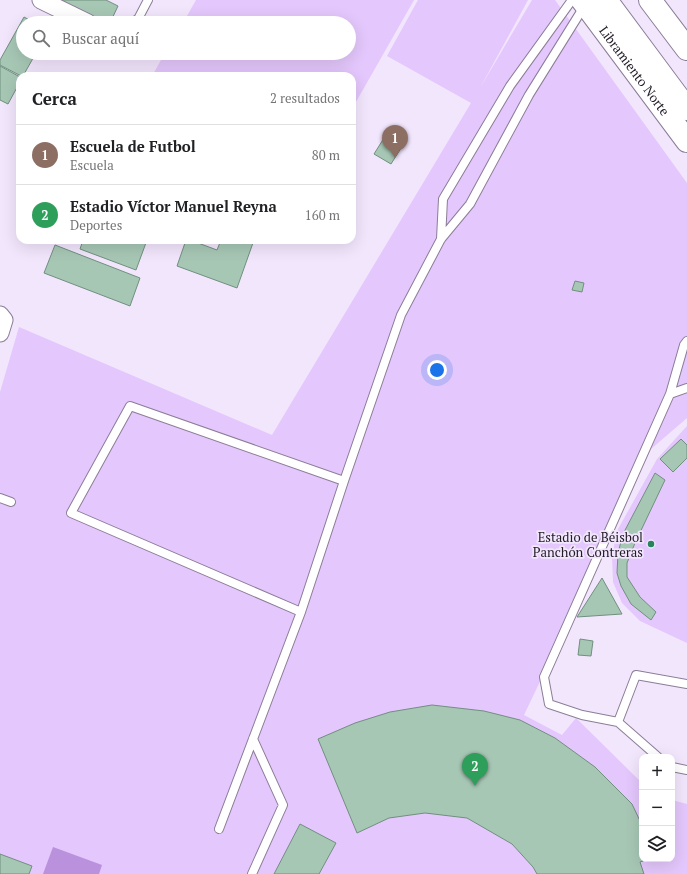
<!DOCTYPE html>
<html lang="es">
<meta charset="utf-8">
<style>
body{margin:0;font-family:"PT Serif",serif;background:#f2f2f2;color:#202124}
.controls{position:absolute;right:12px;bottom:12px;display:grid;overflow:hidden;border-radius:8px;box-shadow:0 4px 16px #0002}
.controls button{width:36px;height:36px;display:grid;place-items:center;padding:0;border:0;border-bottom:1px solid #e0e0e0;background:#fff;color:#202124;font:20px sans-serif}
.you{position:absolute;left:437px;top:370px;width:14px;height:14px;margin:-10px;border:3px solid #fff;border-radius:50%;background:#1a73e8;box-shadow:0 0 0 6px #1a73e833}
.badge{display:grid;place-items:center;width:26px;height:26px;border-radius:50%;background:#25845b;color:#fff;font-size:13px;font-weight:700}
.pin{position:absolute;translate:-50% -33px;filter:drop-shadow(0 1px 2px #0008)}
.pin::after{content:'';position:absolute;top:21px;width:14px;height:12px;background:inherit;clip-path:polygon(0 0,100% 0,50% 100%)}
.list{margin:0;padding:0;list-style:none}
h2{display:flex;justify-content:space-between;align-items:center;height:52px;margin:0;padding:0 16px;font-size:17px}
h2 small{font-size:13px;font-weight:400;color:#757577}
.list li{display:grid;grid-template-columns:26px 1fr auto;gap:12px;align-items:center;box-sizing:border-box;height:60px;padding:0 16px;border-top:1px solid #e0e0e0}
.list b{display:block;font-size:15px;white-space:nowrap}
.list p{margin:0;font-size:13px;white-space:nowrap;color:#757577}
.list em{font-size:13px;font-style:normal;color:#757577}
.icon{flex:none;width:22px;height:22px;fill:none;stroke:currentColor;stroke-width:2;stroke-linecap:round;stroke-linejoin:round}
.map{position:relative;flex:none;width:687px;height:874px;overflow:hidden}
.search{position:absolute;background:#fff;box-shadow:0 4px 16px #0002;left:16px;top:16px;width:340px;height:44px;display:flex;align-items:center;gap:10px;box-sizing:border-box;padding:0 14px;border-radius:22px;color:#757577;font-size:15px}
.panel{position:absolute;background:#fff;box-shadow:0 4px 16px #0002;left:16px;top:72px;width:340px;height:172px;border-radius:12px}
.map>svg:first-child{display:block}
.green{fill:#e4c7fc}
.water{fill:#ba91dc}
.building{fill:#a7c7b5;stroke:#718f7f}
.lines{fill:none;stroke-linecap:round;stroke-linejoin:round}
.lane-casing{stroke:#8b7d97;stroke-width:10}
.street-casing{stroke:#8b7d97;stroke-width:19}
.secondary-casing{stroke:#8b7d97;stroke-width:24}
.highway-casing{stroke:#8b7d97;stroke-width:24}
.lane{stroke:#fff;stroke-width:8}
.street{stroke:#fff;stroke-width:17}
.secondary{stroke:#fff;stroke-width:22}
.highway{stroke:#fff;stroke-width:22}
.poi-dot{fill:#25845b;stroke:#f2e6fd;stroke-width:1.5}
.labels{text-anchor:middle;stroke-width:3.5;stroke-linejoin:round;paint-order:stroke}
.street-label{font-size:13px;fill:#211b26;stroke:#f2e6fd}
.poi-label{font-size:13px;fill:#211b26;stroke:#f2e6fd;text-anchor:end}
</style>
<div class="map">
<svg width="687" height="874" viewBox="0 0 687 874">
<rect width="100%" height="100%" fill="#f2e6fd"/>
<!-- green -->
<path class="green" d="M196,0H414L352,109V76H152L165,53H349V23H183Z
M418,0H528L480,88L532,0H555L687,183V418L651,449L524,715L562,735L576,718L642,783V859H672V800L687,804V874H0V392L19,327L272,435L471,103L387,56Z
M687,426V643L640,621L622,603L613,582L612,556L617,531L657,459Z"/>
<!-- water -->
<path class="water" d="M53,847L102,865L99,874H43Z"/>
<!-- building -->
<path class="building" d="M50,0H106L118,6L110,23H94Z
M24,17L35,23H23V53H36L23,76H21L0,65V60Z
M0,66L20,77V82L8,104L0,100Z
M384,138L401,148L391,164L374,154Z
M83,240H147L136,270L80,249Z
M186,240H190L217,250L221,240H254L237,288L177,266Z
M55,245L140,278L130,306L44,273Z
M575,281L584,283L582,292L572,290Z
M681,439L687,445V458L673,472L660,459Z
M655,473L665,480L635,543L627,563V577L640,597L656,612L651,620L631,604L621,586L617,573L618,553L623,534Z
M602,578L622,614L577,617Z
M580,639L593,641L591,656L578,655Z
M432,705L484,711L520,720L555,738L595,767L632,804L642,825V859H649L640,862L644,874H537L533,867L512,844L467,818L425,813L389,818L357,833L318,739L355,723L390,712Z
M300,824L336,843L319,874H274Z
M0,854L32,866L29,874H0Z"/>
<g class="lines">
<!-- lane casing -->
<g class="lane-casing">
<path id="lane" d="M130,23L138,19L148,0
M441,239L443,199L510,86L572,0
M670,394L687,388
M0,498L11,502
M301,612L344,481
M618,722L636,675L687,684
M658,757L618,722L582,715L549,704L544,677L670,394L684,345L687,341
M672,767L687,770
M219,829L301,612L71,513L130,406L344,481L401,315L441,239L470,204L529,95L585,5
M252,874L283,805L253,739"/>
</g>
<!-- street casing -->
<g class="street-casing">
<path id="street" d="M41,0L88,23
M0,315L4,320L0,333"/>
</g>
<!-- secondary casing -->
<g class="secondary-casing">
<g id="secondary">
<path id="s1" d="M582,0L687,141"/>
</g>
</g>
<!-- highway casing -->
<g class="highway-casing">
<path id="highway" d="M606,0L687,109
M650,0L687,49"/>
</g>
<!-- lane -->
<use href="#lane" class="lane"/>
<!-- street -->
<use href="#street" class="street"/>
<!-- secondary -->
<use href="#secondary" class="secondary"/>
<!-- highway -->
<use href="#highway" class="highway"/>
</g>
<!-- markers -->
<circle class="poi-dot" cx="651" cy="544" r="4"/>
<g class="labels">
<!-- street labels -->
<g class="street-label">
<text dy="5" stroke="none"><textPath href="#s1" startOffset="88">Libramiento Norte</textPath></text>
</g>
<!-- poi labels -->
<g class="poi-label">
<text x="643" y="542">Estadio de Béisbol<tspan x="643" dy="15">Panchón Contreras</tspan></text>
</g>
</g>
</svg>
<div class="controls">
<button>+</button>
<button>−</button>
<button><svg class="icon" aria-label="layers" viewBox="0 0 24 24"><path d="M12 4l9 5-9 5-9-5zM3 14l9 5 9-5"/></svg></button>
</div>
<div class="you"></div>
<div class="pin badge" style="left:395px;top:158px;background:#8d6e63">1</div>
<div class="pin badge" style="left:475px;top:786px;background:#2e9e5b">2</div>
<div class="search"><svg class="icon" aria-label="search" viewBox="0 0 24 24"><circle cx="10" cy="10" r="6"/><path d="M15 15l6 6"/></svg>Buscar aquí</div>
<section class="panel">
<h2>Cerca<small>2 resultados</small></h2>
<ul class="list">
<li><span class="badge" style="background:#8d6e63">1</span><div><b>Escuela de Futbol</b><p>Escuela</p></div><em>80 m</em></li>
<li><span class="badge" style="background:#2e9e5b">2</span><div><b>Estadio Víctor Manuel Reyna</b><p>Deportes</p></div><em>160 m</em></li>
</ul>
</section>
</div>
